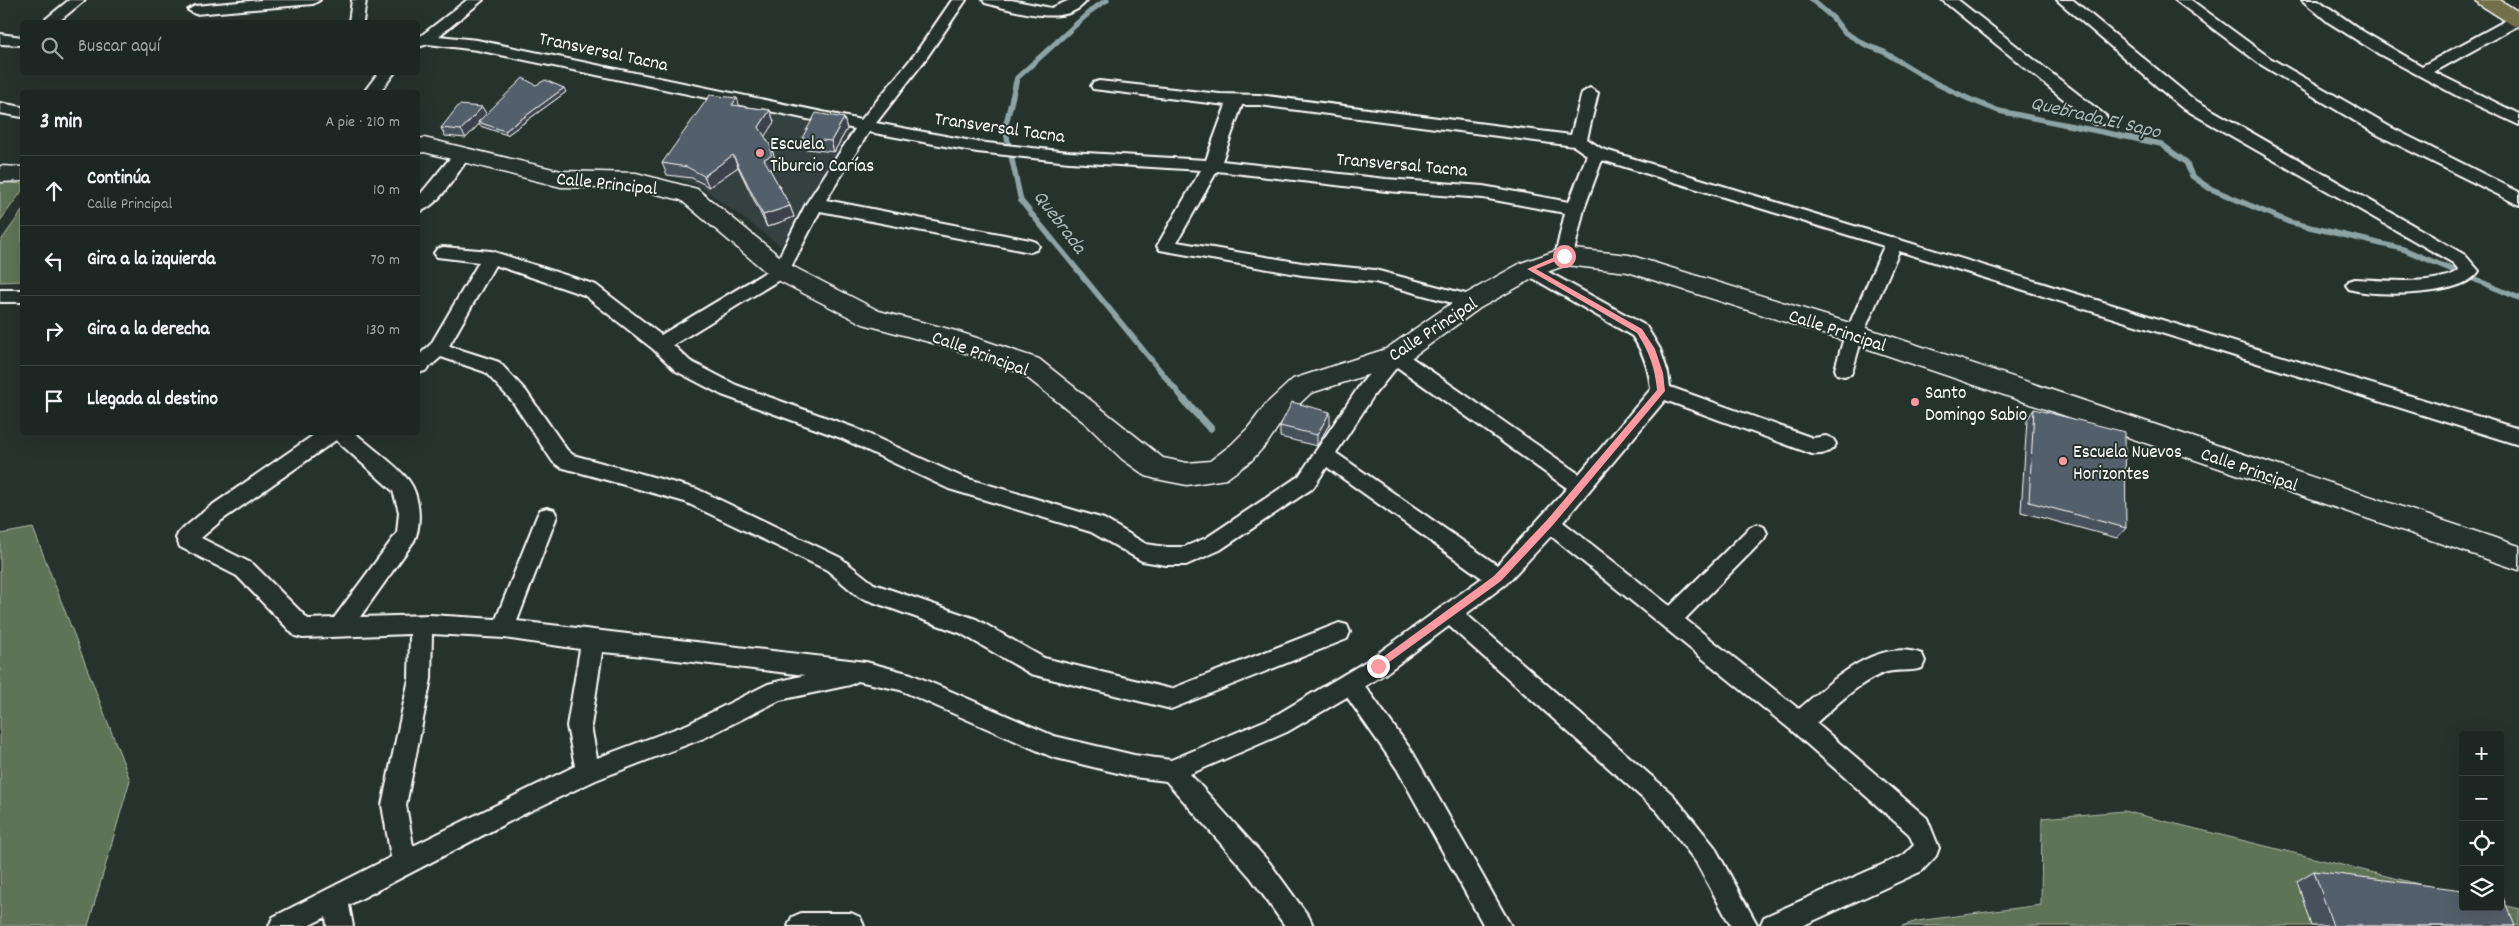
<!DOCTYPE html>
<html lang="es">
<meta charset="utf-8">
<style>
body{margin:0;font-family:Dekko,sans-serif;background:#252e2a;color:#f1f3f6}
.controls{position:absolute;right:15px;bottom:15px;display:grid;overflow:hidden;border-radius:5px;box-shadow:0 5px 20px #0002}
.controls button{width:45px;height:45px;display:grid;place-items:center;padding:0;border:0;border-bottom:1px solid #3a4340;background:#1c2622;color:#f1f3f6;font:25px sans-serif}
.stop{position:absolute;width:15px;height:15px;margin:-11px;border:4px solid #ff9aa2;border-radius:50%;background:#fff}
.stop.end{background:#ff9aa2;border-color:#fff;box-shadow:0 1px 5px #0008}
.list{margin:0;padding:0;list-style:none}
h2{display:flex;justify-content:space-between;align-items:center;height:65px;margin:0;padding:0 20px;font-size:21px}
h2 small{font-size:16px;font-weight:400;color:#a0a5a5}
.list li{display:grid;grid-template-columns:32px 1fr auto;gap:15px;align-items:center;box-sizing:border-box;height:70px;padding:0 20px;border-top:1px solid #3a4340}
.list b{display:block;font-size:19px;white-space:nowrap}
.list p{margin:0;font-size:16px;white-space:nowrap;color:#a0a5a5}
.list em{font-size:16px;font-style:normal;color:#a0a5a5}
.icon{flex:none;width:28px;height:28px;fill:none;stroke:currentColor;stroke-width:2;stroke-linecap:round;stroke-linejoin:round}
.map{position:relative;flex:none;width:2519px;height:926px;overflow:hidden}
.search{position:absolute;background:#1c2622;box-shadow:0 5px 20px #0002;left:20px;top:20px;width:400px;height:55px;display:flex;align-items:center;gap:12px;box-sizing:border-box;padding:0 18px;border-radius:5px;color:#a0a5a5;font-size:19px}
.panel{position:absolute;background:#1c2622;box-shadow:0 5px 20px #0002;left:20px;top:90px;width:400px;height:345px;border-radius:5px}
.map>svg:first-child{display:block}
.built{fill:#344040}
.green{fill:#5f7357;stroke:#afb9ab}
.lines{fill:none;stroke-linecap:round;stroke-linejoin:round}
.stream-far1{stroke:#8ea4a4;stroke-width:5.5}
.stream{stroke:#8ea4a4;stroke-width:8}
.street-casing{stroke:#fff;stroke-width:4}
.secondary-casing{stroke:#fff;stroke-width:3}
.primary-casing{stroke:#fff;stroke-width:3}
.street{fill:#26332d;fill-rule:evenodd}
.secondary{fill:#26332d;fill-rule:evenodd}
.primary{fill:#71704a;fill-rule:evenodd}
.wall{fill:#47515c;stroke:#fff}
.shaded-wall{fill:#3a424b;stroke:#fff}
.building{fill:#535e6b;stroke:#fff}
.route{fill:#ff9aa2}
.poi-dot{fill:#ff9aa2;stroke:#26332d;stroke-width:2}
.labels{text-anchor:middle;stroke-width:4;stroke-linejoin:round;paint-order:stroke}
.street-label{font-size:19px;fill:#fff;stroke:#26332d}
.poi-label{font-size:19px;fill:#fff;stroke:#26332d;text-anchor:start}
.water-label{font-size:20px;font-style:italic;fill:#abb;stroke:#26332d}
</style>
<div class="map">
<svg width="2519" height="926" viewBox="0 0 2519 926">
<rect width="100%" height="100%" fill="#26332d"/>
<filter id="ink" filterUnits="userSpaceOnUse"><feTurbulence type="fractalNoise" baseFrequency=".02" numOctaves="2"/><feDisplacementMap in="SourceGraphic" scale="10" xChannelSelector="R" yChannelSelector="G"/><feConvolveMatrix kernelMatrix="1 2 1 2 8 2 1 2 1" color-interpolation-filters="sRGB"/></filter>
<g filter="url(#ink)">
<!-- built -->
<path class="built" d="M718,102L850,130L781,246L701,187L667,175Z"/>
<!-- green -->
<path class="green" d="M0,182L22,184V191L0,221Z
M22,211V281L0,282V242Z
M33,528L130,780L88,926H0V534Z
M2124,811L2463,895V907H2500V904L2519,909V926H1902L1917,921L2041,905L2042,818Z"/>
<g class="lines">
<!-- stream-far1 -->
<path class="stream-far1" d="M1107,0L1093,9L1017,78L1005,128L1021,201L1185,401
M1812,0L1833,18L1844,32L1866,45L1884,52L1935,83L1969,99L1999,111L2161,144L2186,162L2192,176L2209,188L2289,222L2403,249L2519,298"/>
<!-- stream -->
<path class="stream" d="M1184,400L1210,428"/>
<!-- street casing -->
<g class="street-casing">
<path id="street" d="M69,0H85L58,22H42Z
M261,0H320L313,4L195,14L188,10L195,6Z
M352,0H366L363,22H349Z
M467,0H483L439,36L477,40L861,120L915,54L952,0H966L925,60L876,123L977,142L1069,152L1206,160L1226,105L1093,89L1091,86L1093,83L1099,81L1220,94L1259,95L1571,135L1582,93L1590,88L1598,93L1587,139L1602,149L2519,429V445L1899,251L1863,334L1853,369L1851,374L1844,376L1837,374L1835,369L1845,334L1884,246L1602,160L1584,209L1573,256L1570,260L1564,262L1558,260L1555,256L1565,213L1483,198L1386,191L1217,171L1177,242L1302,263L1375,270L1477,297L1480,302L1477,307L1471,308L1375,282L1302,275L1160,250L1157,246L1201,170L1069,162L977,152L869,132L826,200L1030,240L1036,242L1039,246L1036,250L1030,252L820,211L787,275L673,345L690,361L736,385L855,428L962,477L1104,519L1146,544L1166,547H1184L1206,538L1299,476L1360,385L1388,351L1395,349L1402,351L1579,474L1651,389C1649,369 1644,353 1632,336L1524,273L1521,269L1524,265L1530,263L1536,265L1646,326L1660,349L1668,373L1670,387L1813,438L1826,436L1833,439L1836,444C1831,453 1822,455 1812,454L1665,400L1563,522L1670,606L1750,527L1757,524L1764,527L1767,533L1764,539L1685,619L1799,709C1831,682 1876,637 1922,654L1925,661L1922,668C1910,672 1898,669 1887,672C1859,681 1837,705 1816,723L1927,818L1939,848L1936,856L1922,871L1802,926H1760L1764,917L1904,855L1914,845L1909,834L1791,730L1551,536L1506,584L1466,614L1673,795L1714,846L1758,926H1731L1696,862L1657,811L1449,626L1386,673L1365,686L1413,753L1511,926H1484L1397,769L1347,697L1287,732L1190,774L1269,862L1309,917L1313,926H1285L1251,878L1166,781L1134,777L1052,757L900,690L858,681L850,685L780,700L704,738L596,780L522,815L349,905L353,926H327L326,917L308,926H269L273,917L391,857L382,805L409,679L410,634L303,638L295,636L237,576L180,547L176,538L179,532L208,508L318,432H354C369,446 397,465 409,481C420,496 422,525 414,541L360,617L430,615L496,619L537,516L540,510L547,508L554,510L557,516L517,621L866,662L911,674L1054,736L1134,755L1171,760L1271,718L1370,659L1482,578L1327,467L1313,488L1220,550L1186,565H1166L1142,561L1091,532L949,489L841,438L722,395L676,371L653,349L584,295L495,265L449,346L499,362L526,391L567,450L573,455L697,489L841,558L874,584L976,619L1044,658L1171,689L1339,623L1347,625L1350,632L1347,639L1171,709L1031,674L960,633L859,597L827,570L685,502L560,467L553,462L512,401L485,372L441,357L425,371L418,373V356L431,344L479,262L437,257L434,253L437,249L443,247L491,251L596,285L661,335L774,267L806,204L855,129L477,50L428,44L418,47V38ZM1242,105H1259L1574,146L1587,155L1569,202L1483,186L1386,179L1222,161ZM1397,367L1567,488L1497,565L1336,453L1374,395ZM336,440L393,491L399,512L397,533L334,618L308,619L253,564L201,538L222,520ZM432,634L504,638L580,649L567,726L575,766L413,846L406,805L431,679ZM602,652L625,654L805,675L768,684L688,724L597,758L591,726Z
M983,0H1011L1051,8L1070,0H1087C1067,29 1013,10 985,3Z
M1942,0H1958L2106,116L2108,120L2106,124H2094Z
M2057,0H2073L2193,99L2465,255L2479,271C2464,297 2375,297 2349,289L2346,285L2349,281L2355,279C2380,280 2440,286 2459,270L2453,263L2181,107Z
M2175,0H2191L2270,58L2390,127L2519,192V205L2378,135L2260,64Z
M2302,0H2318L2364,32L2422,66L2512,17L2519,16V25L2434,72L2519,114V125L2459,97L2379,54L2328,22Z
M0,34L22,37V45L0,44Z
M379,72H395L380,92H364Z
M0,103L22,107V117L0,113Z
M462,150L468,151L470,155L468,159C455,175 439,207 418,212V197L456,151Z
M0,290H22V302H0Z
M801,913H851L860,917L864,926H788L792,917Z"/>
</g>
<!-- secondary casing -->
<g class="secondary-casing">
<path id="secondary" d="M424,138L561,171L636,173L697,189L790,265L879,311L956,331L1039,359L1163,458L1187,463L1210,461L1231,445L1248,428L1266,404L1293,379L1386,349L1462,296L1521,263L1564,248L1629,255L1863,327L2519,546V570L1845,341L1628,272L1566,265L1539,275L1480,308L1404,363L1311,393L1284,418L1268,442L1251,461L1226,479L1187,485L1156,479L1146,476L1122,459L1085,423L1021,373L951,348L863,324L772,277L681,200L636,189L561,187L424,152L418,153V139Z
M0,166L22,167V181L0,182Z"/>
</g>
<!-- primary casing -->
<g class="primary-casing">
<path id="primary" d="M2476,0H2500L2519,12V27L2512,25L2479,4Z"/>
</g>
<!-- street -->
<use href="#street" class="street"/>
<!-- secondary -->
<use href="#secondary" class="secondary"/>
<!-- primary -->
<use href="#primary" class="primary"/>
</g>
<!-- wall -->
<path class="wall" d="M536,85L566,92L507,135L480,126L479,124L466,138L445,136L441,128L482,107L486,114Z
M739,106L770,110L774,122L764,136L771,147L775,159V167L770,170L790,206L794,217L767,227L738,167L709,187L692,178L667,175L662,163Z
M844,118L847,129L834,152L806,149L802,138Z
M2034,409L2126,528L2117,538L2021,512L2027,420Z
M1330,423L1317,446L1280,437V426Z
M2314,871L2515,926H2311L2297,881Z"/>
<!-- shaded-wall -->
<path class="shaded-wall" d="M564,88L566,92L507,135L505,131Z
M737,98L741,110L732,105Z
M482,107L487,115L478,122L479,124L466,138L461,130Z
M770,110L774,122L763,139L759,127Z
M844,118L847,129L834,152L831,141Z
M771,147L775,159V167L768,170L764,159Z
M733,155L738,167L709,187L704,176Z
M790,206L794,217L767,227L763,215Z
M1330,412V423L1317,446V435Z"/>
<!-- building -->
<path class="building" d="M523,78L536,85L545,80L564,88L505,131L478,122Z
M710,95L737,98L732,105L770,110L759,127L771,147V156L764,159L790,206L763,215L733,155L704,176L687,167L662,163Z
M459,105L482,107L461,130L441,128Z
M816,113L844,118L831,141L802,138Z
M1292,402L1330,412L1317,435L1280,426Z
M2034,409L2125,432L2126,528L2029,502Z
M2314,871L2463,890V907H2500V895H2502L2515,926H2333Z"/>
</g>
<!-- route -->
<path class="route" d="M1562,254L1568,256L1536,269L1642,329L1655,349L1663,373L1665,391L1553,525L1501,581L1381,668H1375V663L1494,576L1547,520L1657,390C1655,368 1649,351 1637,333L1527,269Z"/>
<!-- markers -->
<g class="poi-dot">
<circle cx="760" cy="153" r="5"/>
<circle cx="1915" cy="402" r="5"/>
<circle cx="2063" cy="461" r="5"/>
</g>
<g class="labels">
<!-- street labels -->
<g class="street-label">
<text transform="translate(604 50) rotate(12)" y="7">Transversal Tacna</text>
<text transform="translate(1000 126) rotate(8)" y="7">Transversal Tacna</text>
<text transform="translate(1402 163) rotate(5)" y="7">Transversal Tacna</text>
<text transform="translate(607 182) rotate(6)" y="7">Calle Principal</text>
<text transform="translate(1432 328) rotate(-33)" y="7">Calle Principal</text>
<text transform="translate(1838 329) rotate(18)" y="7">Calle Principal</text>
<text transform="translate(981 352) rotate(20)" y="7">Calle Principal</text>
<text transform="translate(2250 468) rotate(19)" y="7">Calle Principal</text>
</g>
<!-- poi labels -->
<g class="poi-label">
<text x="770" y="149">Escuela<tspan x="770" dy="22">Tiburcio Carías</tspan></text>
<text x="1925" y="398">Santo<tspan x="1925" dy="22">Domingo Sabio</tspan></text>
<text x="2073" y="457">Escuela Nuevos<tspan x="2073" dy="22">Horizontes</tspan></text>
</g>
<!-- water labels -->
<g class="water-label">
<text transform="translate(2096 116) rotate(13)" y="7">Quebrada El Sapo</text>
<text transform="translate(1061 221) rotate(53)" y="7">Quebrada</text>
</g>
</g>
</svg>
<div class="controls">
<button>+</button>
<button>−</button>
<button><svg class="icon" aria-label="locate" viewBox="0 0 24 24"><circle cx="12" cy="12" r="6"/><path d="M12 2v4M12 18v4M2 12h4M18 12h4"/></svg></button>
<button><svg class="icon" aria-label="layers" viewBox="0 0 24 24"><path d="M12 4l9 5-9 5-9-5zM3 14l9 5 9-5"/></svg></button>
</div>
<div class="stop" style="left:1564px;top:256px"></div>
<div class="stop end" style="left:1378px;top:666px"></div>
<div class="search"><svg class="icon" aria-label="search" viewBox="0 0 24 24"><circle cx="10" cy="10" r="6"/><path d="M15 15l6 6"/></svg>Buscar aquí</div>
<section class="panel">
<h2>3 min<small>A pie · 210 m</small></h2>
<ul class="list">
<li><svg class="icon" aria-label="ahead" viewBox="0 0 24 24"><path d="M12 20V5M6 11l6-6 6 6"/></svg><div><b>Continúa</b><p>Calle Principal</p></div><em>10 m</em></li>
<li><svg class="icon" aria-label="left" viewBox="0 0 24 24"><path d="M17 20v-9H6M10 6l-5 5 5 5"/></svg><div><b>Gira a la izquierda</b></div><em>70 m</em></li>
<li><svg class="icon" aria-label="right" viewBox="0 0 24 24"><path d="M7 20v-9h11M14 6l5 5-5 5"/></svg><div><b>Gira a la derecha</b></div><em>130 m</em></li>
<li><svg class="icon" aria-label="arrive" viewBox="0 0 24 24"><path d="M6 21V4h12l-3 4 3 4H6"/></svg><div><b>Llegada al destino</b></div></li>
</ul>
</section>
</div>
